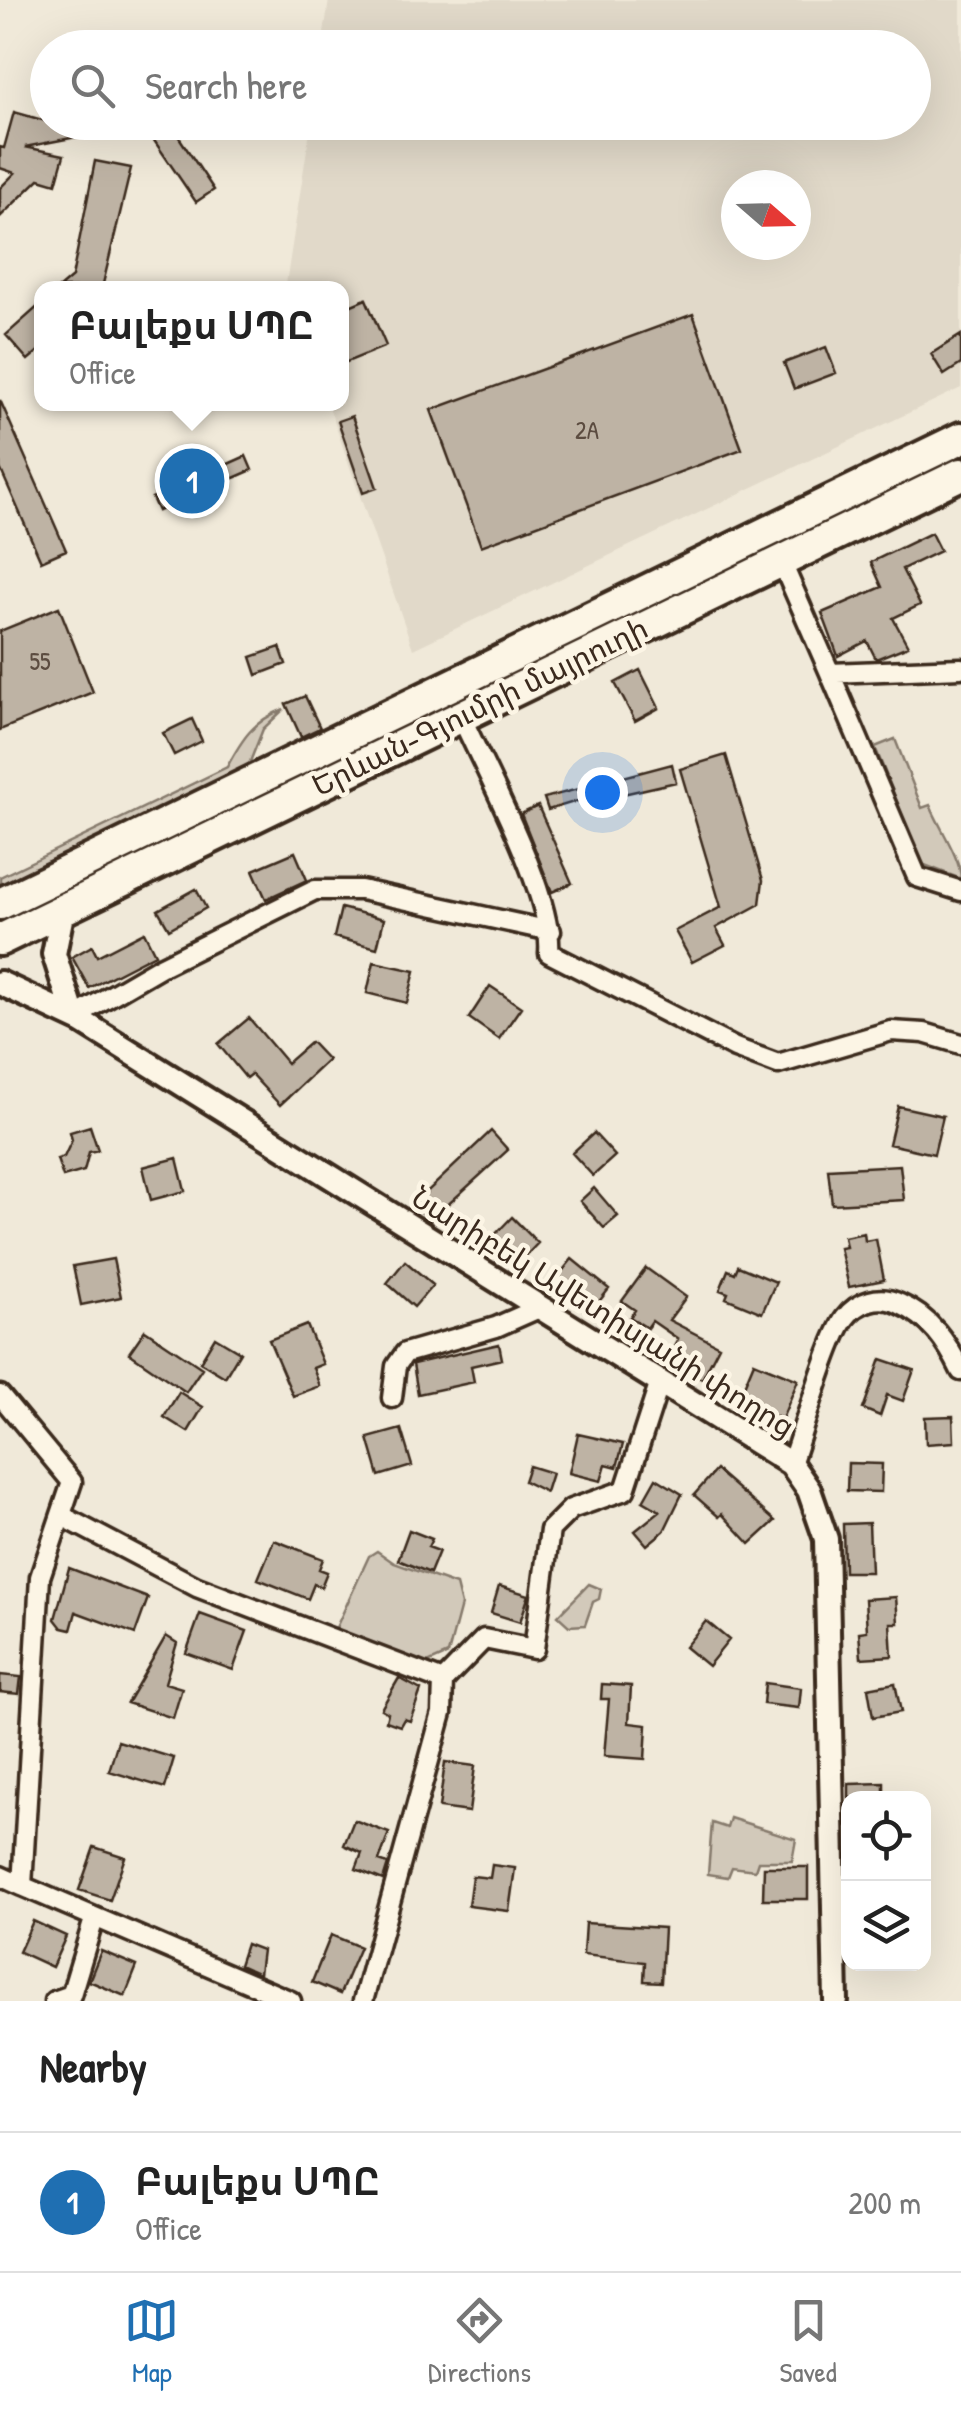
<!DOCTYPE html>
<meta charset="utf-8">
<style>
body{margin:0;font-family:"Patrick Hand","Noto Sans Armenian",sans-serif;background:#f2f2f2;color:#222}
.controls{position:absolute;right:30px;bottom:30px;display:grid;overflow:hidden;border-radius:20px;box-shadow:0 10px 40px #0002}
.controls button{width:90px;height:90px;display:grid;place-items:center;padding:0;border:0;border-bottom:2px solid #e0e0e0;background:#fff;color:#222;font:50px sans-serif}
.compass{position:absolute;left:721px;top:170px;width:90px;height:90px;border-radius:50%;background:#fff;box-shadow:0 10px 40px #0002;rotate:110deg}
.you{position:absolute;left:602px;top:792px;width:35px;height:35px;margin:-25px;border:8px solid #fff;border-radius:50%;background:#1a73e8;box-shadow:0 0 0 15px #1a73e833}
.badge{display:grid;place-items:center;width:65px;height:65px;border-radius:50%;background:#1f6fb2;color:#fff;font-size:32px;font-weight:700}
.pin{position:absolute;translate:-50% -50%;border:5px solid #fff;box-shadow:0 2px 10px #0006}
.popup{position:absolute;left:34px;top:281px;width:315px;height:130px;box-sizing:border-box;display:grid;place-content:center;border-radius:20px;background:#fff;filter:drop-shadow(0 2px 8px #0005);font-size:32px;white-space:nowrap;color:#767676}
.popup b{font-size:38px;color:#222}
.popup::after{content:'';position:absolute;left:50%;top:100%;margin-left:-20px;border:20px solid transparent;border-top-color:#fff}
.list{margin:0;padding:0;list-style:none}
h2{display:flex;justify-content:space-between;align-items:center;height:130px;margin:0;padding:0 40px;font-size:42px}
h2 small{font-size:32px;font-weight:400;color:#767676}
.list li{display:grid;grid-template-columns:65px 1fr auto;gap:30px;align-items:center;box-sizing:border-box;height:140px;padding:0 40px;border-top:2px solid #e0e0e0}
.list b{display:block;font-size:38px;white-space:nowrap}
.list p{margin:0;font-size:32px;white-space:nowrap;color:#767676}
.list em{font-size:32px;font-style:normal;color:#767676}
.icon{flex:none;width:55px;height:55px;fill:none;stroke:currentColor;stroke-width:2;stroke-linecap:round;stroke-linejoin:round}
.map{position:relative;flex:none;width:961px;height:2001px;overflow:hidden}
.search{position:absolute;background:#fff;box-shadow:0 10px 40px #0002;left:30px;right:30px;top:30px;height:110px;display:flex;align-items:center;gap:25px;box-sizing:border-box;padding:0 35px;border-radius:55px;color:#767676;font-size:38px}
.sheet{height:270px;background:#fff}
nav{display:flex;justify-content:space-around;align-items:center;box-sizing:border-box;height:140px;border-top:2px solid #e0e0e0;background:#fff;font-size:28px;color:#767676}
nav a{display:grid;justify-items:center;gap:5px}
nav .on{color:#1f6fb2}
.map>svg:first-child{display:block}
.built{fill:#e1d9c9;fill-rule:evenodd}
.green{fill:#d2c9ba;stroke:#867a6c;stroke-width:2.5}
.building{fill:#beb3a4;stroke:#3b2a1e;stroke-width:2.5}
.lines{fill:none;stroke-linecap:round;stroke-linejoin:round}
.minor-casing{stroke:#3b2a1e;stroke-width:25}
.tertiary-casing{stroke:#3b2a1e;stroke-width:30}
.trunk-casing{stroke:#3b2a1e;stroke-width:38}
.minor{stroke:#fcf5e5;stroke-width:18}
.tertiary{stroke:#fcf5e5;stroke-width:22}
.trunk{stroke:#fcf5e5;stroke-width:30}
.labels{text-anchor:middle;stroke-width:9;stroke-linejoin:round;paint-order:stroke}
.number-label{font-size:25px;fill:#5c4c40}
.street-label{font-size:30px;fill:#3b2a1e;stroke:#fcf5e5}
</style>
<div class="map">
<svg width="961" height="2001" viewBox="0 0 961 2001">
<rect width="100%" height="100%" fill="#f0e9d9"/>
<filter id="ink" filterUnits="userSpaceOnUse"><feTurbulence type="fractalNoise" baseFrequency=".01" numOctaves="2"/><feDisplacementMap in="SourceGraphic" scale="20" xChannelSelector="R" yChannelSelector="G"/><feConvolveMatrix kernelMatrix="1 2 1 2 8 2 1 2 1" color-interpolation-filters="sRGB"/></filter>
<g filter="url(#ink)">
<!-- built -->
<path class="built" d="M329,0H961V388L413,649L328,404H342V288H288L286,284L311,123L914,122V48L322,47ZM736,185H796V245H736Z"/>
<!-- green -->
<path class="green" d="M754,553L759,556L0,929V915Z
M284,709L263,729L244,777L0,892V877L227,767C242,739 253,721 284,709Z
M895,739L922,808L930,805C939,827 961,859 961,879L922,864L875,747Z
M377,1551L394,1563L456,1585L461,1605L448,1654L421,1666L334,1632L369,1556Z
M589,1584L601,1589L599,1599L593,1602L585,1625L569,1626L558,1616Z
M730,1818L796,1839L792,1861H758L755,1870L732,1867L728,1877L708,1874L712,1823L727,1828Z"/>
<!-- building -->
<path class="building" d="M14,112L92,134L25,147L64,155L56,184L39,179L0,217V188L15,173L0,168V147L4,148Z
M148,122H169L214,190L196,202L151,136Z
M95,161L131,168L102,288H59L72,277Z
M366,299L386,346L342,364V309Z
M42,303V348L28,360L6,335Z
M693,314L742,449L481,546L431,410Z
M961,335V364L944,375L931,354Z
M826,347L836,373L794,389L784,363Z
M0,400L66,550L41,561L0,468Z
M352,416L377,488L363,493L338,421Z
M246,456L252,470L158,511L152,498Z
M931,533L940,551L902,569L920,605L893,618L908,646L876,659L867,641L838,656L822,613L882,587L871,562Z
M59,607L93,692L0,730V631Z
M280,647L286,664L257,675L251,657Z
M640,670L659,708L635,721L615,683Z
M305,696L320,728L301,737L286,704Z
M192,719L202,741L174,755L163,733Z
M726,755L763,880L760,904L716,928L725,945L692,962L675,931L721,907L680,769Z
M672,764L676,782L588,802L587,798L548,810L544,798Z
M538,806L572,883L552,892L521,814Z
M295,852L307,880L266,899L253,870Z
M196,889L206,908L169,929L158,910Z
M341,908L384,919L377,948L334,937Z
M144,932L155,954L89,988L72,957L92,946L97,956Z
M374,962L415,971L407,1003L367,993Z
M490,986L521,1007L499,1039L469,1018Z
M249,1018L287,1063L311,1042L328,1060L280,1105L251,1074L246,1078L218,1044Z
M898,1106L943,1116L934,1154L889,1144Z
M90,1126L98,1150L89,1152L84,1171L63,1177L57,1159L64,1157L72,1140L70,1132Z
M491,1131L508,1150L430,1221L414,1204Z
M594,1133L615,1156L593,1176L572,1153Z
M177,1158L185,1191L151,1200L143,1167Z
M900,1165L904,1200L832,1204L828,1169Z
M594,1188L618,1216L604,1228L580,1201Z
M512,1217L538,1243L514,1268L488,1242Z
M864,1233L865,1241L876,1239L884,1280L849,1287L840,1248L846,1247L844,1237Z
M113,1259L121,1297L81,1305L73,1266Z
M572,1259L609,1289L589,1314L552,1284Z
M405,1261L433,1285L414,1307L387,1283Z
M738,1266L776,1282L762,1313L726,1298L728,1293L720,1290L728,1270L735,1273Z
M646,1268L686,1297L669,1320L719,1346L702,1379L667,1360L678,1339L652,1321L647,1328L630,1317L635,1310L622,1301Z
M307,1325L323,1364L313,1368L320,1386L293,1396L269,1340Z
M145,1330L202,1368L186,1392L129,1353Z
M215,1337L240,1352L225,1377L200,1362Z
M499,1344L502,1359L471,1366L474,1382L418,1394L413,1364Z
M881,1359L914,1370L903,1401L887,1395L880,1416L863,1409Z
M754,1362L798,1380L782,1419L738,1400Z
M179,1392L203,1407L188,1432L164,1417Z
M953,1416L954,1442L926,1444L925,1417Z
M401,1429L412,1466L379,1476L368,1438Z
M578,1434L623,1444L617,1467L606,1464L601,1481L569,1473Z
M848,1463L882,1464L881,1492L847,1491Z
M529,1466L552,1473L546,1492L524,1481Z
M716,1470L775,1521L750,1544L722,1514L719,1517L694,1495Z
M656,1478L682,1494L664,1531L647,1545L635,1531L660,1511L643,1501Z
M869,1523L871,1572H844L843,1524Z
M409,1530L432,1539L428,1547L439,1551L430,1573L398,1560Z
M274,1540L323,1559L319,1569L327,1572L321,1587L314,1584L308,1599L258,1579Z
M69,1568L148,1598L135,1634L76,1612L71,1630L62,1628L55,1619Z
M499,1586L529,1595L520,1622L491,1613Z
M896,1597L898,1623H890L892,1656L861,1658L859,1632L867,1631L865,1599Z
M200,1614L247,1631L233,1670L186,1653Z
M706,1621L729,1640L708,1666L685,1647Z
M166,1636L177,1643L165,1683L182,1688L173,1718L127,1703Z
M0,1675L21,1677L19,1694L0,1692Z
M399,1678L421,1690L410,1721L404,1719L400,1726L386,1721L388,1713L381,1709Z
M765,1683L801,1688L799,1708L763,1704Z
M895,1683L901,1712L873,1717L868,1688Z
M602,1684L631,1686L629,1723L647,1725L645,1759L604,1756L609,1699H601Z
M118,1741L174,1758L165,1788L109,1771Z
M445,1762L475,1766L469,1812L439,1808Z
M884,1783V1798H849V1784Z
M354,1820L389,1833L379,1861L388,1864L383,1880L356,1869L362,1853L344,1845Z
M94,1847L125,1857L110,1900L79,1890Z
M492,1865L515,1868L509,1911L468,1906L472,1876L490,1878Z
M764,1867H808V1899H763Z
M33,1921L66,1936L52,1967L19,1952Z
M585,1923L664,1928L661,1982L644,1981L645,1962L583,1955Z
M331,1935L360,1947L340,1994L312,1982Z
M246,1944L262,1950L259,1974L239,1965Z
M101,1951L137,1966L125,1996L89,1981Z"/>
<g class="lines">
<!-- minor casing -->
<g class="minor-casing">
<path id="minor" d="M782,563L830,673L961,668
M830,673L917,877L961,891
M461,716C486,773 554,896 549,953L735,1048L778,1064L891,1031L924,1033L961,1044
M74,1017L160,967L315,890H361L551,931
M0,1395L72,1482L40,1577L22,1886L291,2001
M392,1398L396,1366L405,1353L496,1327L539,1308
M791,1464C802,1434 829,1339 845,1318C858,1301 880,1294 900,1304C930,1317 947,1342 961,1371
M64,1517L197,1587L443,1681
M0,1876L22,1886
M54,2001L71,1995L94,1919
M363,2001L442,1713L443,1681L484,1639L534,1649L550,1530L571,1509L625,1490L660,1382"/>
</g>
<!-- tertiary casing -->
<g class="tertiary-casing">
<path id="tertiary" d="M63,909L54,954L74,1017
M0,983L81,1021L791,1464L809,1490L826,1539L836,2001"/>
</g>
<!-- trunk casing -->
<g class="trunk-casing">
<path id="trunk" d="M0,904L961,438
M0,940L961,474"/>
</g>
<!-- minor -->
<use href="#minor" class="minor"/>
<!-- tertiary -->
<use href="#tertiary" class="tertiary"/>
<!-- trunk -->
<use href="#trunk" class="trunk"/>
</g>
</g>
<g class="labels">
<!-- number labels -->
<g class="number-label">
<text x="587" y="439">2A</text>
<text x="40" y="670">55</text>
</g>
<!-- street labels -->
<g class="street-label">
<text transform="translate(480 707) rotate(-26)" y="10">Երևան-Գյումրի մայրուղի</text>
<text transform="translate(603 1312) rotate(32)" y="10">Նարիբեկ Ավետիսյանի փողոց</text>
</g>
</g>
</svg>
<div class="controls">
<button><svg class="icon" aria-label="locate" viewBox="0 0 24 24"><circle cx="12" cy="12" r="6"/><path d="M12 2v4M12 18v4M2 12h4M18 12h4"/></svg></button>
<button><svg class="icon" aria-label="layers" viewBox="0 0 24 24"><path d="M12 4l9 5-9 5-9-5zM3 14l9 5 9-5"/></svg></button>
</div>
<svg class="compass" viewBox="-18 -18 36 36"><path d="M0-13l5 13h-10z" fill="#e53935"/><path d="M0 13l5-13h-10z" fill="#767676"/></svg>
<div class="you"></div>
<div class="pin badge" style="left:192px;top:481px">1</div>
<div class="popup"><b>Բալեքս ՍՊԸ</b>Office</div>
<div class="search"><svg class="icon" aria-label="search" viewBox="0 0 24 24"><circle cx="10" cy="10" r="6"/><path d="M15 15l6 6"/></svg>Search here</div>
</div>
<section class="sheet">
<h2>Nearby<small></small></h2>
<ul class="list">
<li><span class="badge">1</span><div><b>Բալեքս ՍՊԸ</b><p>Office</p></div><em>200 m</em></li>
</ul>
</section>
<nav>
<a class="on"><svg class="icon" aria-label="map" viewBox="0 0 24 24"><path d="M3 6l6-2 6 2 6-2v14l-6 2-6-2-6 2zM9 4v14M15 6v14"/></svg>Map</a>
<a><svg class="icon" aria-label="directions" viewBox="0 0 24 24"><path d="M12 3l9 9-9 9-9-9zM9 14v-3h6M13 9l2 2-2 2"/></svg>Directions</a>
<a><svg class="icon" aria-label="saved" viewBox="0 0 24 24"><path d="M7 4h10v16l-5-4-5 4z"/></svg>Saved</a>
</nav>
